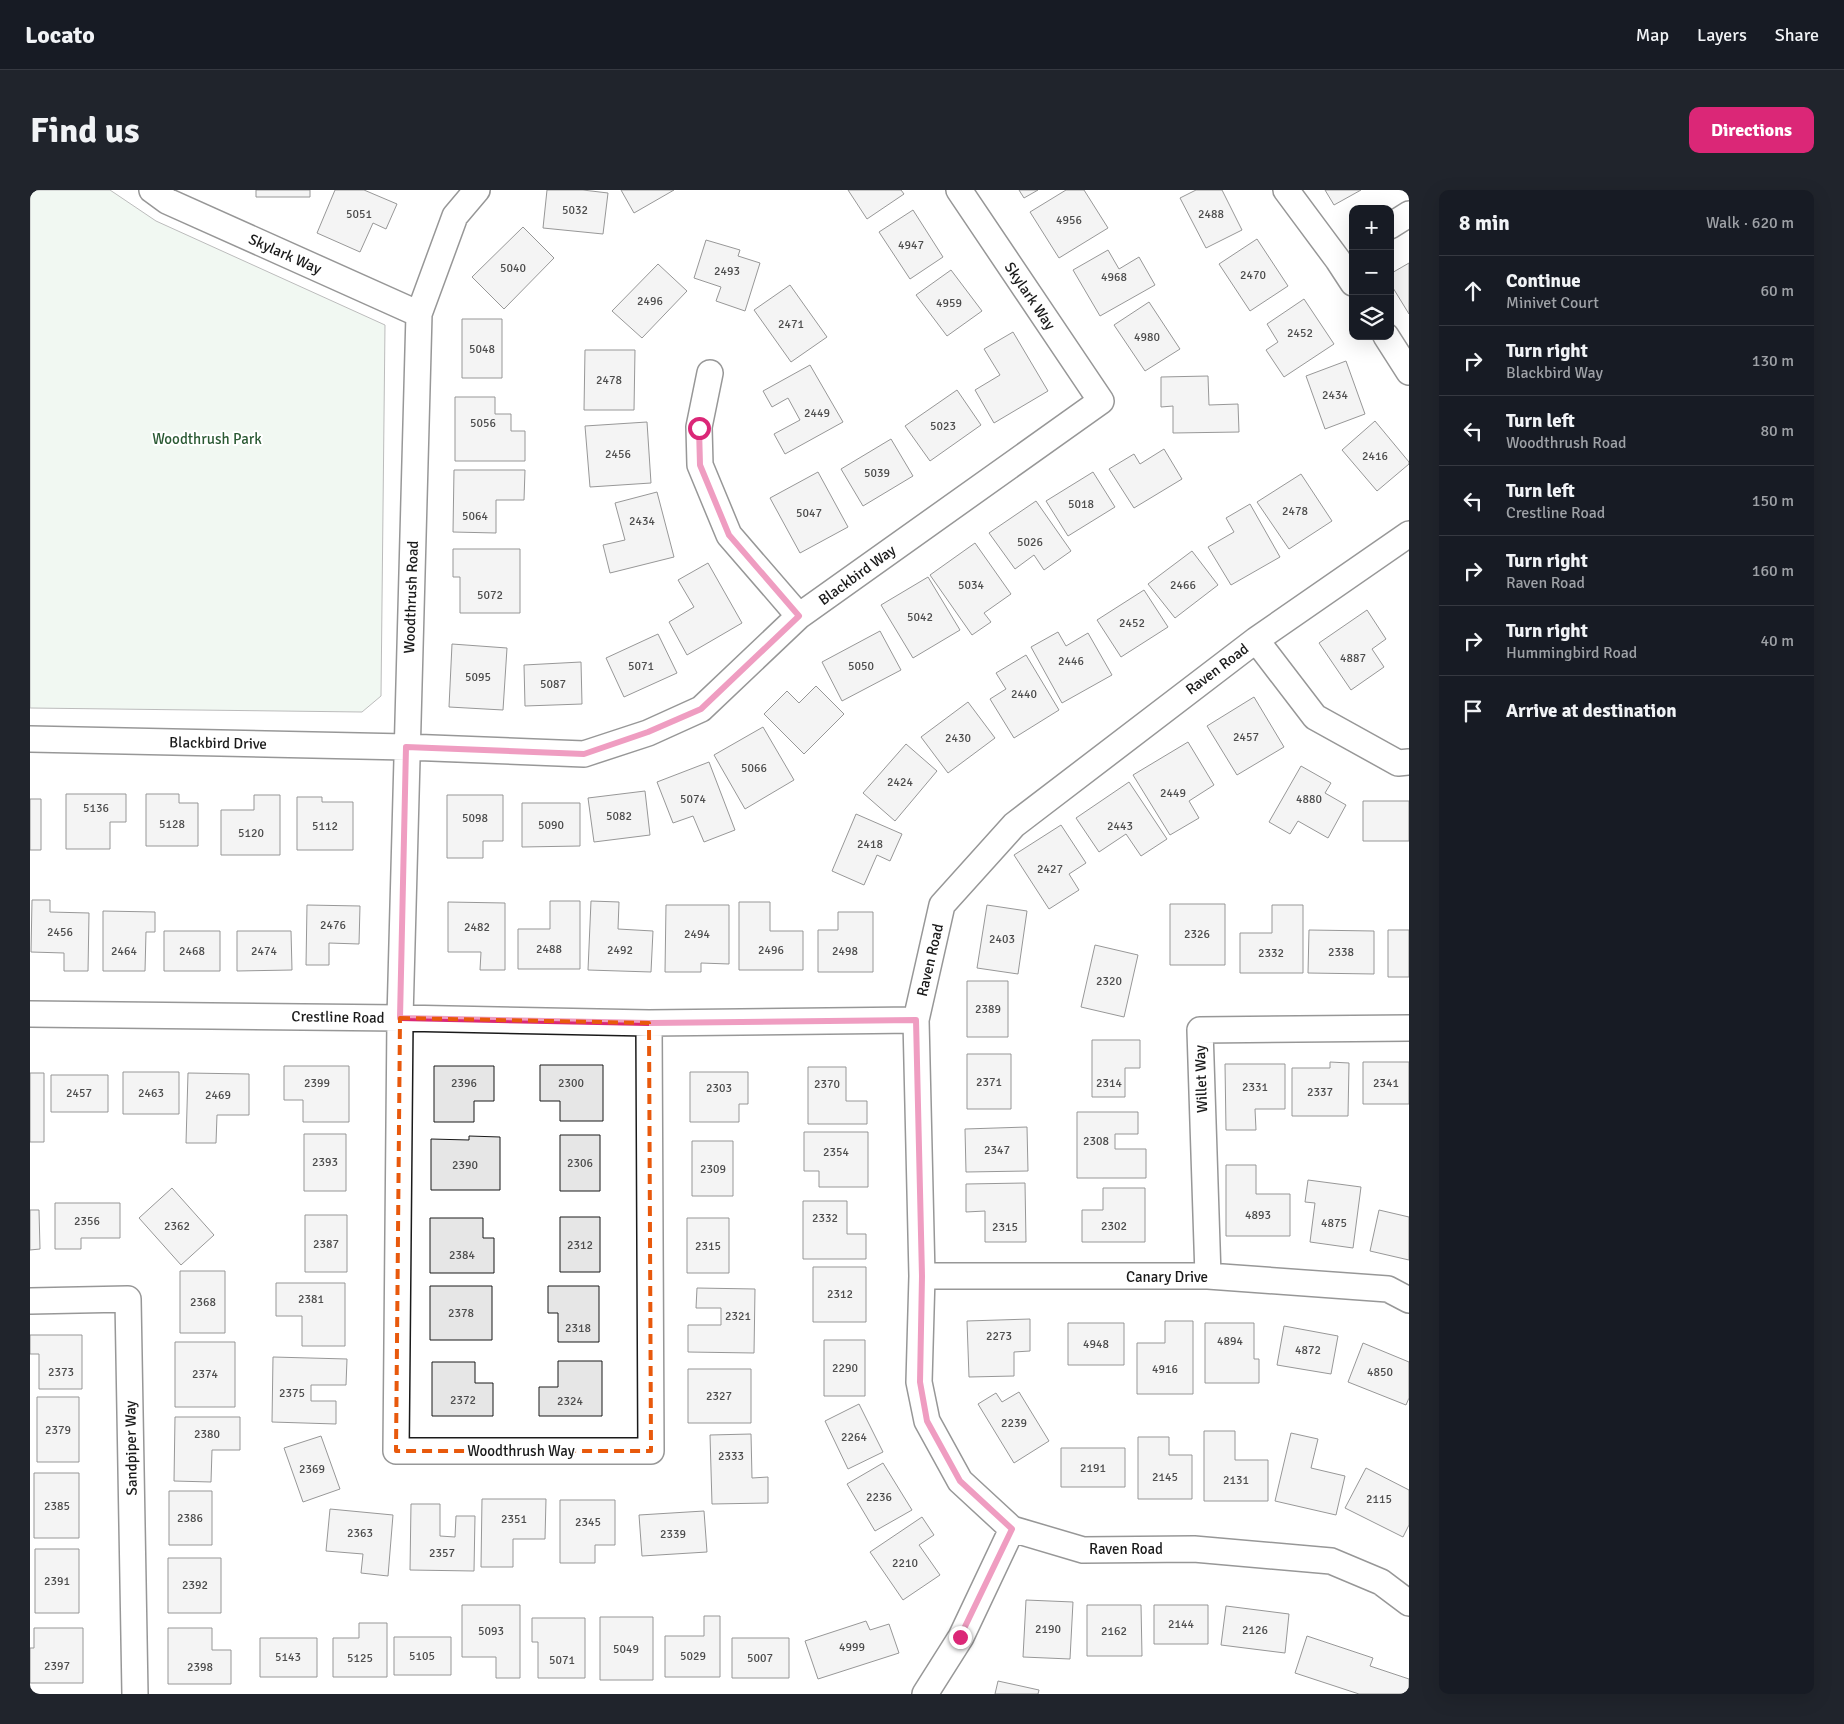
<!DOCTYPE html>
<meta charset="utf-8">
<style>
body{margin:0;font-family:Signika,sans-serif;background:#20242c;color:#f1f3f6}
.controls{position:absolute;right:15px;top:15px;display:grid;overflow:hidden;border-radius:10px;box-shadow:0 5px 20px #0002}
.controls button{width:45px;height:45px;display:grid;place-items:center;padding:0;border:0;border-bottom:1px solid #363941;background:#171b24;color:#f1f3f6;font:25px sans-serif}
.stop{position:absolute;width:15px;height:15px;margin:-11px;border:4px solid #db2777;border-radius:50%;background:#fff}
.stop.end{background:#db2777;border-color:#fff;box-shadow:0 1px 5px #0008}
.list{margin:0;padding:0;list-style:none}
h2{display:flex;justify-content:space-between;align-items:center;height:65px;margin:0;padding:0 20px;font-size:21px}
h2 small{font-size:16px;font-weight:400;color:#9ea1a6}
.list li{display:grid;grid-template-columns:32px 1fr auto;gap:15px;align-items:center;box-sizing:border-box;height:70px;padding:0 20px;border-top:1px solid #363941}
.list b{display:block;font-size:19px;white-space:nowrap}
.list p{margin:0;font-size:16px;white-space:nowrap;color:#9ea1a6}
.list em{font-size:16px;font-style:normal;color:#9ea1a6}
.icon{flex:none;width:28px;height:28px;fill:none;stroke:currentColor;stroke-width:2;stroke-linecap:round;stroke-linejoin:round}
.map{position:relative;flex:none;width:1379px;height:1504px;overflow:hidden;border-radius:10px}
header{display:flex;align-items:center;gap:30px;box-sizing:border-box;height:70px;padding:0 25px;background:#171b24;border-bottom:1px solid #363941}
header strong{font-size:24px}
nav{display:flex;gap:28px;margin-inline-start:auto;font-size:18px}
.intro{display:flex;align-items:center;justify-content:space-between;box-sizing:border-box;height:120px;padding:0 30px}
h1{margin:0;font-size:35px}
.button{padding:12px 22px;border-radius:10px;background:#db2777;color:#fff;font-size:18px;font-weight:700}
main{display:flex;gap:30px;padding:0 30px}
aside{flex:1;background:#171b24;border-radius:10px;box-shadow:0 5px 20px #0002}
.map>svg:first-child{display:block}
.green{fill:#e0efe3;stroke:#6a6a6a}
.building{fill:#e6e6e6;stroke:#1a1a1a}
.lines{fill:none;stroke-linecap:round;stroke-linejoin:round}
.minor-casing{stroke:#1a1a1a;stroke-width:28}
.minor{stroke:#fff;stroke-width:25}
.route{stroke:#db2777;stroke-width:6}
.marked{fill:none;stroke:#e8590c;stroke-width:4;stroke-dasharray:10 6;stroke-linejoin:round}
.labels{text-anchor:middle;stroke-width:4;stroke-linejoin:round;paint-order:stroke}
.number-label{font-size:12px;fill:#4d4d4d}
.street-label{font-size:15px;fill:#1a1a1a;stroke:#fff}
.park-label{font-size:15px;fill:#2b5a34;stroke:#fff}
</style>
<header>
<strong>Locato</strong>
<nav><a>Map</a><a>Layers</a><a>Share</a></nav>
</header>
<div class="intro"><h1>Find us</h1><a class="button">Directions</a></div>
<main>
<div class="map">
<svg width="1379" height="1504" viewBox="0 0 1379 1504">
<rect width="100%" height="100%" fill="#fff"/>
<!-- green -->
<path class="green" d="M0,0H80L126,31L355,135L351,506L332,522L0,518Z"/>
<!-- building -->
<path class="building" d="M226,0H280V7H226Z
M305,0H334L367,14L356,39L343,33L330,62L287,43Z
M517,0H553L578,3L573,44L513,38Z
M591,0H644L604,23Z
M818,0H871L874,4L837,29Z
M989,0H1008L994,8Z
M1036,0H1054L1078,38L1029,68L1000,22Z
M1166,0H1192L1212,40L1176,58L1150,8Z
M1295,0H1331L1304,15Z
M883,20L913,67L880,89L849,42Z
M493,37L524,68L474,119L442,87Z
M1227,49L1258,96L1220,121L1189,74Z
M676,50L710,60L708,66L730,73L715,121L686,111L691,97L664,88Z
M1078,60L1089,79L1109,67L1125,95L1070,126L1043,80Z
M1379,73V124L1360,93V84Z
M628,74L657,101L612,148L582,121Z
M921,80L952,121L917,146L886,105Z
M760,95L797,147L761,172L724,120Z
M1274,109L1304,154L1254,187L1236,160L1248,152L1237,134Z
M1119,112L1150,159L1115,181L1084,135Z
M432,129H472V188H432Z
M983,142L1018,201L964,233L945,200L970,185L954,159Z
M555,160H605L604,220H554Z
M1316,171L1335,224L1295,239L1276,186Z
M780,175L813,232L755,264L744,244L770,230L758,208L742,217L733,201Z
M1178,186L1179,215L1208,214L1209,242L1143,243V216L1131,217V187Z
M927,200L951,235L900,271L875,236Z
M425,207H465V224H481V241H495V271H425Z
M1345,231L1379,272V274L1347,301L1312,260Z
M617,232L621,293L560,297L555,236Z
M861,249L883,286L833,316L811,279Z
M1134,259L1152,289L1104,318L1079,279L1104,264L1110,274Z
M424,280H495L494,310H466V343L423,342Z
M788,282L818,337L770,363L740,308Z
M1063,282L1085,317L1038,346L1016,311Z
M1271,284L1302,331L1259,359L1227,312Z
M627,302L644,367L580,383L573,355L595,350L585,313Z
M1006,311L1041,361L1014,380L1004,365L985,379L959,343Z
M1220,314L1250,367L1201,395L1178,357L1204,342L1196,328Z
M945,353L981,404L954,423L961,432L942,445L900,385Z
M423,359H490V423H430V387H423Z
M1162,361L1188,395L1145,428L1118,394Z
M678,373L712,433L657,465L639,432L664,417L648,390Z
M898,387L930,440L883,468L851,415Z
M1114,400L1138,437L1091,467L1067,430Z
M1337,420L1356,449L1342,459L1354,477L1321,500L1289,453Z
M850,441L871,480L812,511L792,472Z
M1028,442L1036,456L1058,443L1082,485L1032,513L1001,457Z
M628,444L647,483L594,507L576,468Z
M422,454L477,458L473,520L419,517Z
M996,465L1029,520L984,548L960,509L976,499L966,483Z
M551,472L552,514L495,516L494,475Z
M786,496L814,524L774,564L734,524L757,501L769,513Z
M1224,507L1254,557L1207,585L1177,536Z
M938,512L965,548L918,583L891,547Z
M733,537L764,590L715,619L684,565Z
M1158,552L1184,595L1159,611L1169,628L1140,645L1103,585Z
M876,554L907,581L865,631L833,603Z
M679,572L705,640L674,652L663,626L643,633L627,592Z
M1271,576L1301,593L1295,603L1316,615L1298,648L1268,631L1260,644L1239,632Z
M1099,592L1137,649L1111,666L1096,644L1069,662L1046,628Z
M615,601L620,645L564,652L558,608Z
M36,604H96V632H80V659H36Z
M116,604H149V613H168V656H116Z
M224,605H250V665H191V620H224Z
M417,605H473V651H453V668H417Z
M267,607H292V612H323V660H267Z
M0,609H11V660H0Z
M1333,611H1379V651H1333Z
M492,613H550V656L492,657Z
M826,624L872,644L860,671L847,665L834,695L802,681Z
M1031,635L1056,673L1039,684L1049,700L1019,719L984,665Z
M2,710H20V722L59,723L58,781H34V763L1,762Z
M520,711H550V779H488V739H520Z
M561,711L589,712L588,739L623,741L621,782L558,780Z
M418,712L475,713V780H450L451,762H418Z
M709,712H740V741H773V780H709Z
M1140,714H1195V775H1140Z
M277,715L330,716L329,754L299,753V775H276Z
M636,715H699V774L671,773V782H635Z
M957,715L997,721L988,784L947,778Z
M1242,715H1273V783H1210V743H1242Z
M73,721L125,722V742H116L115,781H73Z
M808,722H843V782H788V740H808Z
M1279,740L1344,741V784L1278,783Z
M1358,740H1379V787H1358Z
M134,741H190V781H134Z
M207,741H261L262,780L207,781Z
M1065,755L1108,765L1094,827L1051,817Z
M937,791H978V847H937Z
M1062,850H1110V878H1095V907H1062Z
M937,864H981V919H937Z
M1300,872L1319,873L1318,926H1262V878H1300Z
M1333,872H1379V914H1333Z
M1195,874H1255V919H1225L1226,940H1196Z
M510,875H573V931H530V911H510Z
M254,876H319V932H273V910H254Z
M404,876H464V911H444V932H404Z
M778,877H816V911H837V934H778Z
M93,882H149V924H93Z
M660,882H718V914H709V932H660Z
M0,883H14V952H0Z
M158,883L219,884V925H187L186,953H156Z
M21,885H78V922H21Z
M1047,922H1108V944H1085V959H1116V988H1047Z
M997,937L998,981L936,982L935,939Z
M774,942H838V997H789V981H774Z
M274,944H316V1001H274Z
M530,945H570V1001H530Z
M439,946L470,947V1000H401V949L439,950Z
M662,951H703V1006H662Z
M1196,975H1226V1004H1260V1046H1196Z
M1278,990L1331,997L1323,1058L1280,1052L1285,1013L1275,1012Z
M995,993L996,1052H955V1021L936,1022V994Z
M142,998L184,1045L151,1075L109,1028Z
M1073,998H1115V1052H1052V1020H1073Z
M773,1011H817V1044H836V1069H773Z
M25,1013H90V1048H51V1059H25Z
M0,1020H9L10,1059L0,1060Z
M1349,1020L1379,1027V1070L1340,1061Z
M275,1025H317V1082H275Z
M530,1027H570V1082H530Z
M400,1028H453V1048H464V1083H400Z
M657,1028H699V1083H657Z
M783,1077H836V1132H783Z
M150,1081H195V1143H150Z
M246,1093H315V1156H272V1126H246Z
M400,1096H462V1150H400Z
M518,1096H569V1152H528V1123H518Z
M667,1098L725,1099L724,1163L658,1162V1135H691V1118H666Z
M1000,1129V1161L984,1162V1186L939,1187L937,1131Z
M1135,1131H1163V1204H1107V1153H1135Z
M1038,1133H1094V1175H1038Z
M1175,1133H1224V1169H1229V1193H1175Z
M1254,1136L1308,1146L1301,1184L1247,1175Z
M0,1145H52V1199H9V1164H0Z
M794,1150H835V1206H794Z
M145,1152H205V1217H145Z
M1333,1153L1379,1172V1208L1376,1215L1318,1192Z
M243,1167L317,1169L316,1195H281V1211H306V1234L242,1232Z
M528,1171H572V1226H509V1197H528Z
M402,1172H445V1193H463V1226H402Z
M658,1179H721V1233H658Z
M989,1202L1019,1251L984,1273L948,1214L966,1203L972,1212Z
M7,1207H49V1272H7Z
M829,1214L853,1262L818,1279L795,1231Z
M145,1227H210V1260H182L181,1292L144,1291Z
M1174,1241H1205V1270H1238V1311H1174Z
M1261,1243L1288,1249L1281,1278L1315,1286L1306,1325L1245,1311Z
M721,1244L722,1288L738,1287V1313L682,1314L680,1245Z
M291,1246L310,1299L273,1312L254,1258Z
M1108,1247H1139V1265H1162V1309H1108Z
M1031,1258H1095V1297H1031Z
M853,1273L882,1320L845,1341L817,1294Z
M1336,1278L1379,1300V1335L1373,1347L1315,1318Z
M4,1283H49V1348H4Z
M139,1301H182V1355H139Z
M452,1309H516L515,1349H483V1377H451Z
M530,1310H585V1355H565V1373H530Z
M381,1314H410V1346L425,1347L426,1326H445L444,1381L380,1380Z
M300,1319L363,1325L358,1386L331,1383L333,1364L296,1361Z
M674,1321L677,1362L612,1366L609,1325Z
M892,1327L904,1345L889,1355L910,1385L873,1410L840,1362Z
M5,1359H49V1423H5Z
M138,1368H191V1423H138Z
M996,1410L1043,1412L1040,1469L993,1467Z
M432,1415H490V1488H466V1467H432Z
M1057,1415H1111L1112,1466H1057Z
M1124,1415H1178V1454H1124Z
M1196,1416L1259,1424L1255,1463L1191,1455Z
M674,1426H690V1487H635V1446H674Z
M570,1427H623V1490H570Z
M502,1428H555V1488H508V1452H502Z
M836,1431L840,1440L859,1434L869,1463L788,1489L775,1451Z
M329,1433H357V1487H303V1448H329Z
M4,1438H53V1493H0V1458H4Z
M138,1438H182V1460H201V1494H138Z
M1277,1446L1343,1468L1340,1476L1379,1489V1504H1329L1265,1483Z
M364,1447H421V1485H364Z
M230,1448H287V1487H230Z
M702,1448H759V1488H702Z
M968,1491L1009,1500L1008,1504H965Z"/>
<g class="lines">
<!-- minor casing -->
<g class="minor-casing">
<path id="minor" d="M122,0L137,11L389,124
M447,0L425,26L389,124L370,828L366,1261H621L619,833
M1256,0L1308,70L1323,93
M1360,36L1379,24
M1356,146L1379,182
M680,183L669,237L670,275L699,345L769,426
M1379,344L1226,450L984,635L912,715L886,830L892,1086L889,1192L897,1231L930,1291L982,1339L1053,1360L1164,1359L1301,1371L1351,1392L1379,1413
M1226,450L1285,527L1368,573L1379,572
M0,549L376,557L554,564L618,543L671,519L769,426L1071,211L929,0
M0,824L370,828L619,833L886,830
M892,1086H1178L1358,1099L1379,1110
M1178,1086L1170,840L1379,838
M0,1111L98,1109L105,1504
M895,1504L931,1447L982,1339"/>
</g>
<!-- minor -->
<use href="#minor" class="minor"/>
</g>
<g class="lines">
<!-- route -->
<path class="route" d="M669,238L670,275L699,345L769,426L671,519L618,542L554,564L376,557L370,828L619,833L886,830L892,1086L890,1192L897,1231L930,1291L982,1339L930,1447"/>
</g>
<!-- marked area -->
<path d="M0 0H1379V1504H0ZM370,828L619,833L621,1261H366Z" fill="#fff" fill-opacity=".55" fill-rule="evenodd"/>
<path class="marked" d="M370,828L619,833L621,1261H366Z"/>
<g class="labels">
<!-- number labels -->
<g class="number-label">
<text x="545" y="24">5032</text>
<text x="329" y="28">5051</text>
<text x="1181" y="28">2488</text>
<text x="1039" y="34">4956</text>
<text x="881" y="59">4947</text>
<text x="483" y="82">5040</text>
<text x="697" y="85">2493</text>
<text x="1223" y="89">2470</text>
<text x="1084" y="91">4968</text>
<text x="620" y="115">2496</text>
<text x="919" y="117">4959</text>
<text x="761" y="138">2471</text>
<text x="1270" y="147">2452</text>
<text x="1117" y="151">4980</text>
<text x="452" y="163">5048</text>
<text x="579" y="194">2478</text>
<text x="1305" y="209">2434</text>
<text x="787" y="227">2449</text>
<text x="453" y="237">5056</text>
<text x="913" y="240">5023</text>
<text x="588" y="268">2456</text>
<text x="1345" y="270">2416</text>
<text x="847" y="287">5039</text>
<text x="1051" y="318">5018</text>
<text x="1265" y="325">2478</text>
<text x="779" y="327">5047</text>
<text x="445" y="330">5064</text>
<text x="612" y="335">2434</text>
<text x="1000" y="356">5026</text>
<text x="941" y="399">5034</text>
<text x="1153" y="399">2466</text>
<text x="460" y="409">5072</text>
<text x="890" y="431">5042</text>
<text x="1102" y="437">2452</text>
<text x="1323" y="472">4887</text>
<text x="1041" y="475">2446</text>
<text x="611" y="480">5071</text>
<text x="831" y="480">5050</text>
<text x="448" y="491">5095</text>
<text x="523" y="498">5087</text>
<text x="994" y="508">2440</text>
<text x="1216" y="551">2457</text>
<text x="928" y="552">2430</text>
<text x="724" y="582">5066</text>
<text x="870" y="596">2424</text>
<text x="1143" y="607">2449</text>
<text x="663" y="613">5074</text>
<text x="1279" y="613">4880</text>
<text x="66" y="622">5136</text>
<text x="589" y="630">5082</text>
<text x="445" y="632">5098</text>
<text x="142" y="638">5128</text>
<text x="521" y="639">5090</text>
<text x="295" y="640">5112</text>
<text x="1090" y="640">2443</text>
<text x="221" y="647">5120</text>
<text x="840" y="658">2418</text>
<text x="1020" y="683">2427</text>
<text x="303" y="739">2476</text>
<text x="447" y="741">2482</text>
<text x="30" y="746">2456</text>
<text x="667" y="748">2494</text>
<text x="1167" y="748">2326</text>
<text x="972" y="753">2403</text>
<text x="519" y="763">2488</text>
<text x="590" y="764">2492</text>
<text x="741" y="764">2496</text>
<text x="94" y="765">2464</text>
<text x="162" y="765">2468</text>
<text x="234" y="765">2474</text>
<text x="815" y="765">2498</text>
<text x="1311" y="766">2338</text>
<text x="1241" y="767">2332</text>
<text x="1079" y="795">2320</text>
<text x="958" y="823">2389</text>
<text x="959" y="896">2371</text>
<text x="287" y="897">2399</text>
<text x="434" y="897">2396</text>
<text x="541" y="897">2300</text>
<text x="1079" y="897">2314</text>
<text x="1356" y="897">2341</text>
<text x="797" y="898">2370</text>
<text x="1225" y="901">2331</text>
<text x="689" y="902">2303</text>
<text x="1290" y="906">2337</text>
<text x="49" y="907">2457</text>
<text x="121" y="907">2463</text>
<text x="188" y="909">2469</text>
<text x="1066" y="955">2308</text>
<text x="967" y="964">2347</text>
<text x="806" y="966">2354</text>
<text x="295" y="976">2393</text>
<text x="550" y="977">2306</text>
<text x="435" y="979">2390</text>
<text x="683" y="983">2309</text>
<text x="1228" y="1029">4893</text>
<text x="795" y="1032">2332</text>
<text x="57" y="1035">2356</text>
<text x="1304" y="1037">4875</text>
<text x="147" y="1040">2362</text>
<text x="1084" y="1040">2302</text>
<text x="975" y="1041">2315</text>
<text x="296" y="1058">2387</text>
<text x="550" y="1059">2312</text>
<text x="678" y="1060">2315</text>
<text x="432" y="1069">2384</text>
<text x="810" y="1108">2312</text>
<text x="281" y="1113">2381</text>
<text x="173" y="1116">2368</text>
<text x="431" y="1127">2378</text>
<text x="708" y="1130">2321</text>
<text x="548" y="1142">2318</text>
<text x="969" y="1150">2273</text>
<text x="1200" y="1155">4894</text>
<text x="1066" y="1158">4948</text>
<text x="1278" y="1164">4872</text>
<text x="815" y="1182">2290</text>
<text x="1135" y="1183">4916</text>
<text x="31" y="1186">2373</text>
<text x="1350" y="1186">4850</text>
<text x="175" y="1188">2374</text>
<text x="262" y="1207">2375</text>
<text x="689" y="1210">2327</text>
<text x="433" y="1214">2372</text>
<text x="540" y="1215">2324</text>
<text x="984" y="1237">2239</text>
<text x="28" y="1244">2379</text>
<text x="177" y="1248">2380</text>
<text x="824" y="1251">2264</text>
<text x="701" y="1270">2333</text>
<text x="1063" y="1282">2191</text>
<text x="282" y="1283">2369</text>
<text x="1135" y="1291">2145</text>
<text x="1206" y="1294">2131</text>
<text x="849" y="1311">2236</text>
<text x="1349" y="1313">2115</text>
<text x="27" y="1320">2385</text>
<text x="160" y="1332">2386</text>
<text x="484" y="1333">2351</text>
<text x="558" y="1336">2345</text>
<text x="330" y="1347">2363</text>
<text x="643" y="1348">2339</text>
<text x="412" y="1367">2357</text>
<text x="875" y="1377">2210</text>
<text x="27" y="1395">2391</text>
<text x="165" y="1399">2392</text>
<text x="1151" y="1438">2144</text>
<text x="1018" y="1443">2190</text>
<text x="1225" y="1444">2126</text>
<text x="461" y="1445">5093</text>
<text x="1084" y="1445">2162</text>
<text x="822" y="1461">4999</text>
<text x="596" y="1463">5049</text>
<text x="392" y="1470">5105</text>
<text x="663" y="1470">5029</text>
<text x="258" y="1471">5143</text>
<text x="330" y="1472">5125</text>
<text x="730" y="1472">5007</text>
<text x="532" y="1474">5071</text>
<text x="27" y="1480">2397</text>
<text x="170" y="1481">2398</text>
</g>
<!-- street labels -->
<g class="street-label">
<text transform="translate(255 64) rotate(24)" y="5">Skylark Way</text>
<text transform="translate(1000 106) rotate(56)" y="5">Skylark Way</text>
<text transform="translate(827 385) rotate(-36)" y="5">Blackbird Way</text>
<text transform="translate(381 407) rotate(-88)" y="5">Woodthrush Road</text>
<text transform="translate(1187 479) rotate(-37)" y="5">Raven Road</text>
<text transform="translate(188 553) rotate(1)" y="5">Blackbird Drive</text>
<text transform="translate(900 770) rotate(-77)" y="5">Raven Road</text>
<text transform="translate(308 827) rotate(1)" y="5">Crestline Road</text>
<text transform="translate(1171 889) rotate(-92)" y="5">Willet Way</text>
<text x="1137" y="1092">Canary Drive</text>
<text transform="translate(101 1258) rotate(-91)" y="5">Sandpiper Way</text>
<text x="491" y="1266">Woodthrush Way</text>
<text x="1096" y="1364">Raven Road</text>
</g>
<!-- park labels -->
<g class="park-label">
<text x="177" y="254">Woodthrush Park</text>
</g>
</g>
</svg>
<div class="controls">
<button>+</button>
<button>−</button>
<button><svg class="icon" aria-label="layers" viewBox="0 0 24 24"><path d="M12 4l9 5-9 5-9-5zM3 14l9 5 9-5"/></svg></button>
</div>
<div class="stop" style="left:669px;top:238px"></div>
<div class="stop end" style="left:930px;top:1447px"></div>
</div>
<aside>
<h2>8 min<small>Walk · 620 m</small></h2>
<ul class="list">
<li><svg class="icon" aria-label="ahead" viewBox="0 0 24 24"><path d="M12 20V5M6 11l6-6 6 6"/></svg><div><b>Continue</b><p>Minivet Court</p></div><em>60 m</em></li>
<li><svg class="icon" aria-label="right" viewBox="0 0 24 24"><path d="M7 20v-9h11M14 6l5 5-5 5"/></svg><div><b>Turn right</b><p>Blackbird Way</p></div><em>130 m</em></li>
<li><svg class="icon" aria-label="left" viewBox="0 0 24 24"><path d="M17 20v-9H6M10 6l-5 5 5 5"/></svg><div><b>Turn left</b><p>Woodthrush Road</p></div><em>80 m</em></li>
<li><svg class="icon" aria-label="left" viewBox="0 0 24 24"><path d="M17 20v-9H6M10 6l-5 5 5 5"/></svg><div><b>Turn left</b><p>Crestline Road</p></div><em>150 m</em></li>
<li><svg class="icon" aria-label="right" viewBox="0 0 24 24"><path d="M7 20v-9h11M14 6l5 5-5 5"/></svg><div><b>Turn right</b><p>Raven Road</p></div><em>160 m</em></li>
<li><svg class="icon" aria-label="right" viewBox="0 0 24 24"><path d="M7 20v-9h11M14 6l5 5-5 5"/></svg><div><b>Turn right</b><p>Hummingbird Road</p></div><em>40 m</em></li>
<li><svg class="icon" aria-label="arrive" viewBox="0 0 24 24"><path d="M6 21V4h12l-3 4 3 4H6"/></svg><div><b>Arrive at destination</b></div></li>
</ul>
</aside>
</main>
